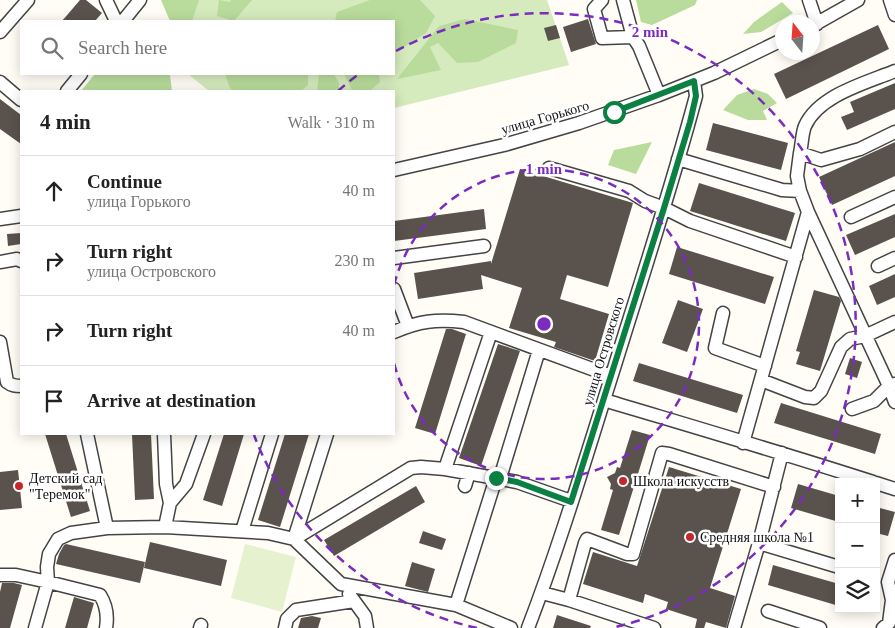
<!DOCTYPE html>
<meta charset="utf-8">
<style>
body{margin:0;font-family:"Times New Roman",serif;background:#f6f6f6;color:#222}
.controls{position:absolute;right:15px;bottom:15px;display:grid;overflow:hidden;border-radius:0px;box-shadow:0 2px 12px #0003}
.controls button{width:45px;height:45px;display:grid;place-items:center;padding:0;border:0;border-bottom:1px solid #e0e0e0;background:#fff;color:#222;font:25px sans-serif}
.compass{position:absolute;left:775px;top:15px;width:45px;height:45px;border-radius:50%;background:#fff;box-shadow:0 2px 12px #0003;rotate:343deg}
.stop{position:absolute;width:15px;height:15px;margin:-11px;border:4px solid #0b8043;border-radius:50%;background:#fff}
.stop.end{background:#0b8043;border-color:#fff;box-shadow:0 1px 5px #0008}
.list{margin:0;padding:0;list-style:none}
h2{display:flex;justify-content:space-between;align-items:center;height:65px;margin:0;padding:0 20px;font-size:21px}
h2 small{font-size:16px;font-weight:400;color:#767676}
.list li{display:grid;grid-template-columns:32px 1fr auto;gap:15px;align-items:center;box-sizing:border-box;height:70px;padding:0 20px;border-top:1px solid #e0e0e0}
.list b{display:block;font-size:19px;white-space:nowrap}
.list p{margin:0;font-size:16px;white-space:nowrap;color:#767676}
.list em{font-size:16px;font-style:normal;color:#767676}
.icon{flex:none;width:28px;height:28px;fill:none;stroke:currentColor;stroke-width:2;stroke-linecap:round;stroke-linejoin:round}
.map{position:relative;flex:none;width:895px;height:628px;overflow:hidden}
.search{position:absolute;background:#fff;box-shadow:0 2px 12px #0003;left:20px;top:20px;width:375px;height:55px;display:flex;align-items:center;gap:12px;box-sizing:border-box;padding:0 18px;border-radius:0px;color:#767676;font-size:19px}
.panel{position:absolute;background:#fff;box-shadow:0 2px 12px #0003;left:20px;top:90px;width:375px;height:345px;border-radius:0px}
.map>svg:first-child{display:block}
.green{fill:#d5ebbd}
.forest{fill:#b9dc9c}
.pitch{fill:#e6f2cf}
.building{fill:#5a524d}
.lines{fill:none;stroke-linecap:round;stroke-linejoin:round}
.minor-casing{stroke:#444;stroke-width:15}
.minor{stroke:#fff;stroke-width:12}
.route{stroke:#0b8043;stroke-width:6}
.ring{fill:none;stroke:#7b2cbf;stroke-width:2.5;stroke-dasharray:9 6}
.poi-dot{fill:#c4262e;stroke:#fff;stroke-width:2}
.labels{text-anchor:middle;stroke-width:5;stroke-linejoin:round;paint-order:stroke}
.street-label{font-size:14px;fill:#111;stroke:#fff}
.poi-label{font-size:14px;fill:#111;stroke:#fff;text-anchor:start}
.centre{fill:#7b2cbf;stroke:#fff;stroke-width:2.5}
.ring-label{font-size:15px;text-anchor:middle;font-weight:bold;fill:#7b2cbf;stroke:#fff;stroke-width:5;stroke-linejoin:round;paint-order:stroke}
</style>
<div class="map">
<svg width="895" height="628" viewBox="0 0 895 628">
<rect width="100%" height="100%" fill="#fffdf5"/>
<!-- green -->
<path class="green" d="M186,0H547L569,65L394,108V91H209L188,74H394V21H184Z"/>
<!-- forest -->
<path class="forest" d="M161,0H199L192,21H170Z
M219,0L230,2L231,0H252L234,21L217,16Z
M370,0H420L435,16L426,33L398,51L394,50V21H335L337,12Z
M636,0H697L695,5L652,25L641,22Z
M782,2L793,13L761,32L743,34L754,22Z
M465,19L518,30L516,43L478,62L457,63L438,43L430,47L441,70L397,79L439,26Z
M95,74H168L170,75L172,91H81Z
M225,74H308V85L301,91H233L230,88Z
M319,74H334L339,83V91H317Z
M344,74H379L380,82L370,91L352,90Z
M754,89L768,94L777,103L763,111L767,120H748L723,110L737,95Z
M652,142L636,174L608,165L614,150Z"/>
<!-- pitch -->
<path class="pitch" d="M245,544L296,557L282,612L231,598Z"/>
<!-- building -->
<path class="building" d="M80,0H86L102,13L95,21H62Z
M588,19L596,44L571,52L563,27Z
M556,25L560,38L548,41L544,28Z
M878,25L889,49L786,99L774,74Z
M895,83V109L847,130L841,117L854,112L850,102Z
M0,99L21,115V144L0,129Z
M713,123L788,143L781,170L706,150Z
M895,142V176L832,205L819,177Z
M520,169L633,203L608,287L567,275L560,299L609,314L595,361L554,347L556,342L509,328L522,288L481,275L483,289L418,299L414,273L491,261V264Z
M699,183L795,213L786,241L690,211Z
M484,209L486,229L394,241V221Z
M895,214V237L855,255L846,235Z
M21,233V244L8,246L7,234Z
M677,247L774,277L765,304L669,274Z
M895,274V297L877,305L869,286Z
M814,290L839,297L841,301L820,371L796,364L800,352L796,351Z
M678,300L703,309L687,352L662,343Z
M446,329H452L466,334L435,434L415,428Z
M498,344L520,351L481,466L459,458Z
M850,358L862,362L857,378L845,374Z
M639,363L743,395L737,413L633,381Z
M781,403L881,434L875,454L774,423Z
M632,430L650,435L619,535L601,530L613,490L610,489L611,484L607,477L615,473L617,467L620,468Z
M45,434H66L90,511L71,517Z
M132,434H151L154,499L135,500Z
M224,434H244L222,506L203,500Z
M285,434H309L280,527L258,520Z
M669,467L741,489L710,588L735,596L726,628L706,622L704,628H695L697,619L666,609L668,602L645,594L643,603L583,584L593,552L637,566Z
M18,470L22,508L0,510V472Z
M798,484L839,496V522L791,508Z
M416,486L425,502L334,556L324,540Z
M876,507L895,512L888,536L876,533Z
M423,531L446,539L442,550L419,543Z
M150,542L227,560L221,586L144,568Z
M66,544L145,562L140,583L56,564L59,554L64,545Z
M412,562L435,569L428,592L405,586Z
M773,565L839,584V606L768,585Z
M2,583H14L22,585L10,628H0V592Z
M74,597L94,603L87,628H65Z
M557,615L591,626L590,628H553Z
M312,616L321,618L318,628H298L301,618Z"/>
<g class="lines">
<!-- minor casing -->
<g class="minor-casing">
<path id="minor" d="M106,0L116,21
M602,0L594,9L602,38L633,37
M623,0L633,37L639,46L659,95
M809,0L817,24
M890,0L895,15
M123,21L140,0
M812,26L858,0
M0,32L28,0
M0,82L21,100
M67,91L81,74
M895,132L860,149L821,160L800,153L797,176L800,191L808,212L889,386L895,402
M800,153C802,144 802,133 805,126C819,95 866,83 895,71
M678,159L782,190L800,191
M549,168L629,191L645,201L664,208L690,221L796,257
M394,170L504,145L579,123L659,95L714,73L782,40
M851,217L895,197
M0,219L21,216
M394,258L484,246
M0,262L17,259L21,261
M878,266L895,258
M394,289L408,326
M723,313L715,348L765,366
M394,332C419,321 436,319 464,322L611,376
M0,342L7,382C12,386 16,386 21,386
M761,380L805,397L814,398L821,391L841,347L850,339L865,336L895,322
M604,400C694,427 783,453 873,482
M852,409L874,401L889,386L894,384
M87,434L107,528
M164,434L166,484L170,503L165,527
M743,443L808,212
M445,469L491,332
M500,478L539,350
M876,483L895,489
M465,486L469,473
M170,503L186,484L204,434
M242,531L272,434
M294,539L411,468L421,467L445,469L517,482L571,501
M294,539L327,434
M759,543L839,567
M0,575H16L48,582L100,595C107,606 108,616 106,628
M542,593L569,600L654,628
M349,594L365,616L367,628
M569,600L585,543L587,539L627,554H633L662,453L669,454L774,487
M456,605L496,478
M768,611L820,628
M35,628L48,582L47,567L49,554L58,539L71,533L107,528L165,527L268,533L294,539L341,584L456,605L511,628
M200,628L201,625
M285,628L287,619L296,610L354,601
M528,628C561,542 587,453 615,365C643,275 672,186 696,96L694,81
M734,628L759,543L782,453
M883,628L889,623L892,600L888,582L895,560"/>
</g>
<!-- minor -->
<use href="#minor" class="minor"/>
</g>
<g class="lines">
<!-- route -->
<path class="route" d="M496,478L517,482L571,502L664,208L690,122L696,96L694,81L614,112"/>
</g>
<!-- distance rings -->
<g class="ring">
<path d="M394 285A155 155 0 1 1 394 363"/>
<path d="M477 628A311 311 0 0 1 254 435M338 91A311 311 0 0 1 359 74M396 51A311 311 0 1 1 611 628"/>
</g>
<!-- markers -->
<g class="poi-dot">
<circle cx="623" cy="481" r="5"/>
<circle cx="19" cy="486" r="5"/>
<circle cx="690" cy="537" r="5"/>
</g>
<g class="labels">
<!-- street labels -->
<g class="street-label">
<text transform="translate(545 117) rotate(-16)" y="5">улица Горького</text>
<text transform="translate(603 351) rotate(-73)" y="5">улица Островского</text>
</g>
<!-- poi labels -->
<g class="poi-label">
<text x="29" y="483">Детский сад<tspan x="29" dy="16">"Теремок"</tspan></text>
<text x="633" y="486">Школа искусств</text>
<text x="700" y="542">Средняя школа №1</text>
</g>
</g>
<circle cx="544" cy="324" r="8" class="centre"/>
<g class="ring-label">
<text x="650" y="37">2 min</text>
<text x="544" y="174">1 min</text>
</g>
</svg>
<div class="controls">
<button>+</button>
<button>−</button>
<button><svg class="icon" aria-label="layers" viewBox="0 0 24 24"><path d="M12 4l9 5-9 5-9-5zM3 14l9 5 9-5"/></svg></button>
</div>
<svg class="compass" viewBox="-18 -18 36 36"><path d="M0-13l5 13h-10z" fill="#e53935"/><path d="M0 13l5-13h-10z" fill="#767676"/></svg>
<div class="stop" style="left:614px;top:112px"></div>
<div class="stop end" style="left:496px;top:478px"></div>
<div class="search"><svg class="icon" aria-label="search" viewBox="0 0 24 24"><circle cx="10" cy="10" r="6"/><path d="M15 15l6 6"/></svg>Search here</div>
<section class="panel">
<h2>4 min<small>Walk · 310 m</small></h2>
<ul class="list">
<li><svg class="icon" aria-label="ahead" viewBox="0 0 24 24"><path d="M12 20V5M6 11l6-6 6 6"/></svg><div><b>Continue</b><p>улица Горького</p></div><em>40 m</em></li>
<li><svg class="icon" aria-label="right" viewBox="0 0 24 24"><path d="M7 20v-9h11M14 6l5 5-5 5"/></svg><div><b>Turn right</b><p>улица Островского</p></div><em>230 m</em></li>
<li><svg class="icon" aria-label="right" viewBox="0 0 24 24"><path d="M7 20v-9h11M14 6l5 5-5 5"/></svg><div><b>Turn right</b></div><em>40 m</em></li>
<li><svg class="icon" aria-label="arrive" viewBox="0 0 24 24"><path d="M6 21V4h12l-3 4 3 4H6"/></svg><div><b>Arrive at destination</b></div></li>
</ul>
</section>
</div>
